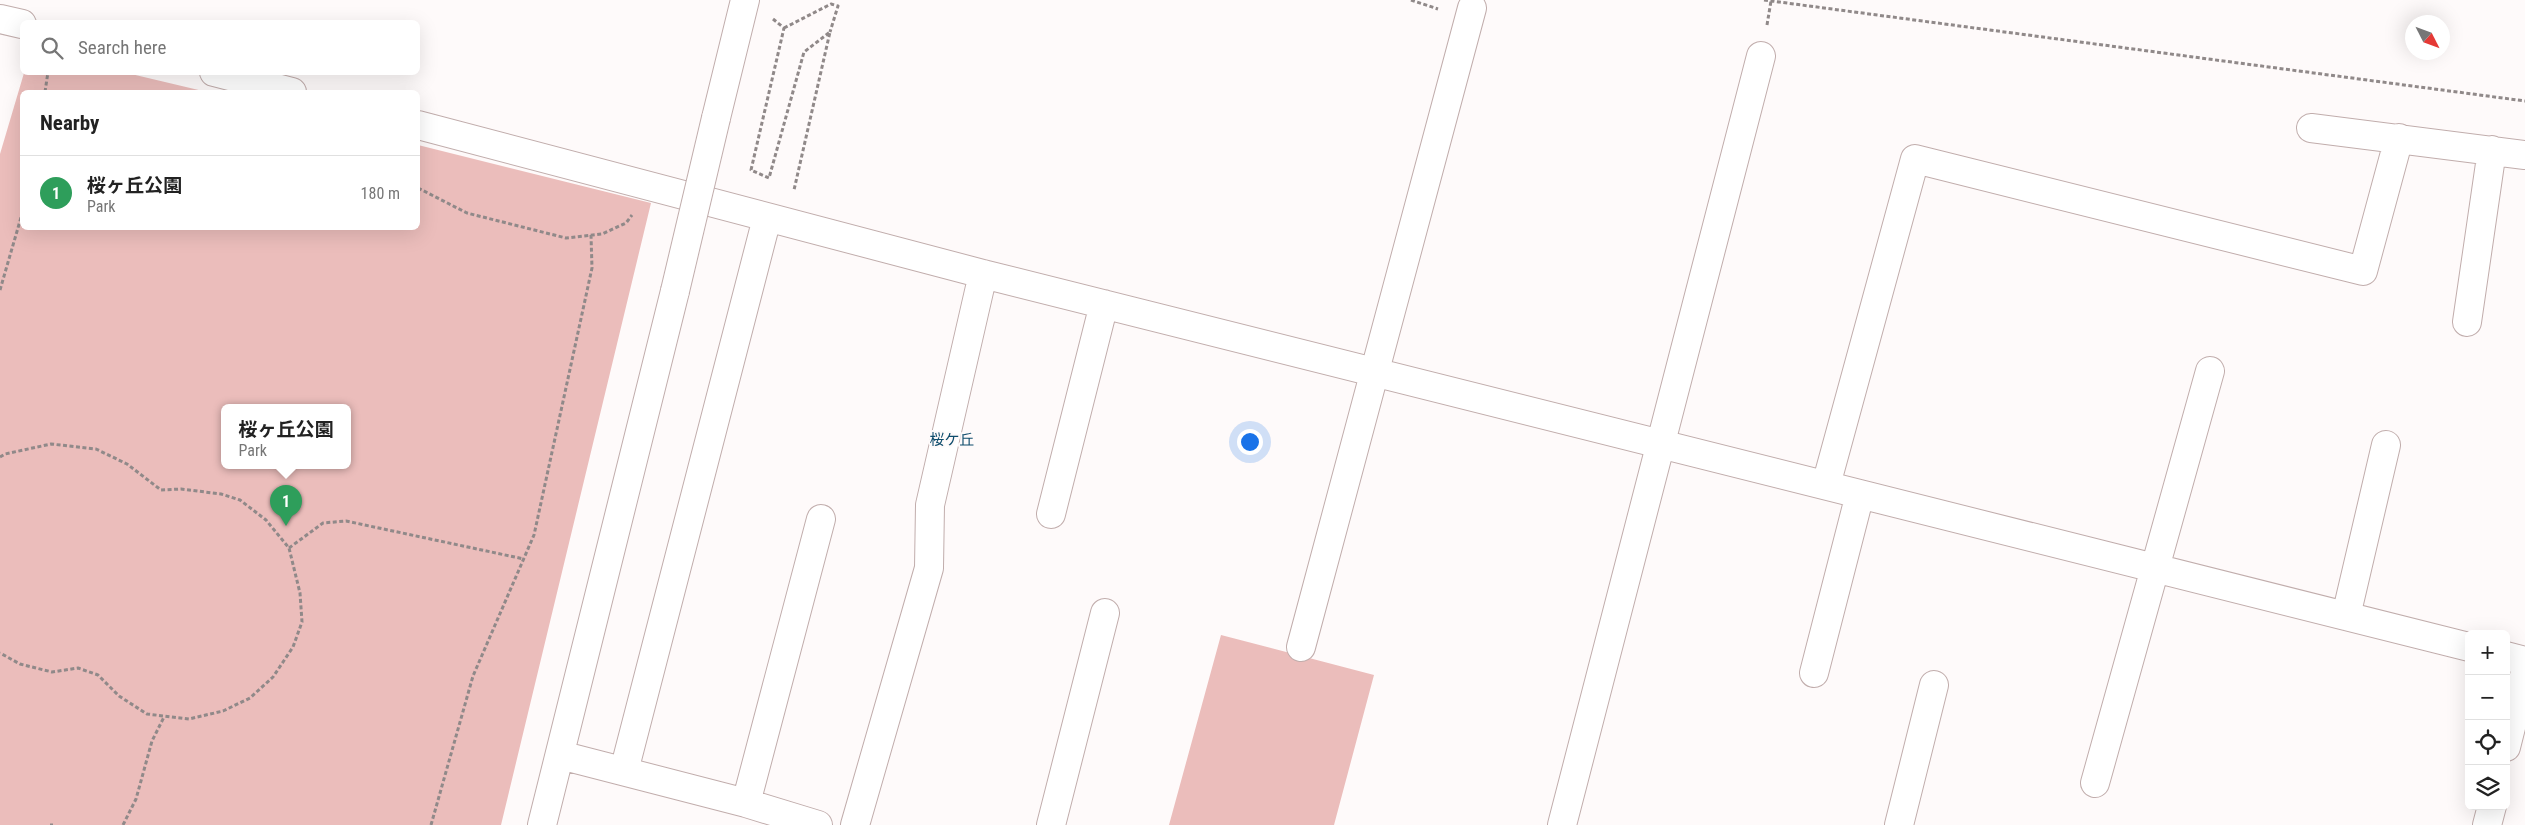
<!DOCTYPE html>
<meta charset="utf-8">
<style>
body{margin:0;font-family:"Roboto Condensed","Noto Sans JP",sans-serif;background:#f2f2f2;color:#222}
.controls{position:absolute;right:15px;bottom:15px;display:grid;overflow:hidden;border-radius:8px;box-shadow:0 5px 20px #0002}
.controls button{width:45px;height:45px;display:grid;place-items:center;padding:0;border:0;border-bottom:1px solid #e0e0e0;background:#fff;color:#222;font:25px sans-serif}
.compass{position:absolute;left:2405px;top:15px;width:45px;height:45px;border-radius:50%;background:#fff;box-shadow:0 5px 20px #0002;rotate:132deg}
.you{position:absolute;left:1249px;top:441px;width:18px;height:18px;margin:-12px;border:4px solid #fff;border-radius:50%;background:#1a73e8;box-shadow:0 0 0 8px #1a73e833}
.badge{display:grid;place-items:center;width:32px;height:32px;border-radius:50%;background:#b45309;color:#fff;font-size:16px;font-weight:700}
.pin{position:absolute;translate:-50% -41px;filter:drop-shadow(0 1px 2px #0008)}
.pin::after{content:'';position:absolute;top:26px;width:18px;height:15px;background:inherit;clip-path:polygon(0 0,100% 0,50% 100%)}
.popup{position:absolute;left:221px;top:404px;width:130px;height:65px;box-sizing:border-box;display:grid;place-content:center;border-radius:8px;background:#fff;filter:drop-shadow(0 1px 4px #0005);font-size:16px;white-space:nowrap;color:#767676}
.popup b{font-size:19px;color:#222}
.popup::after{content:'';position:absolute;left:50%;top:100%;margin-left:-10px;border:10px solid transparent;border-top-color:#fff}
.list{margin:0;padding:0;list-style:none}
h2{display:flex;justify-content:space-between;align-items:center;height:65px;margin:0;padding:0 20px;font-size:21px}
h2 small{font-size:16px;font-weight:400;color:#767676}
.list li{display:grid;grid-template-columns:32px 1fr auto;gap:15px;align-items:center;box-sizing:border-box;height:75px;padding:0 20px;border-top:1px solid #e0e0e0}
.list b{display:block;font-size:19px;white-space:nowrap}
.list p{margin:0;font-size:16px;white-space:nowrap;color:#767676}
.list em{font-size:16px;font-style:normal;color:#767676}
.icon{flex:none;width:28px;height:28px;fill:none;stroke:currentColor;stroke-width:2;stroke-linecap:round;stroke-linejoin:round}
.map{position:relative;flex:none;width:2525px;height:825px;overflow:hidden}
.search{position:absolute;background:#fff;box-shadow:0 5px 20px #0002;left:20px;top:20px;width:400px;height:55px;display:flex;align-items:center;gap:12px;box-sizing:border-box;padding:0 18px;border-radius:8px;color:#767676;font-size:19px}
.panel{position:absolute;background:#fff;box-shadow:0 5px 20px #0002;left:20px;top:90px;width:400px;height:140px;border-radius:8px}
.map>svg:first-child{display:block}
.green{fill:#ebbdbb;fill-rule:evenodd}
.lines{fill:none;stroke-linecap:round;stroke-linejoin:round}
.minor-casing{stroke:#c1adac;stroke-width:30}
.path{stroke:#908989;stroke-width:3;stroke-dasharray:4 2.5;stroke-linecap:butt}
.minor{stroke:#fff;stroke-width:28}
.minor-bridge-casing{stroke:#c1adac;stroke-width:30;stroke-linecap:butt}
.minor-bridge{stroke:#fff;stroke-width:28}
.labels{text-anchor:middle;stroke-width:4;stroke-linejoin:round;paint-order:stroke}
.neighbourhood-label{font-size:15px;fill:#0e4c6c;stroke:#fefafa}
</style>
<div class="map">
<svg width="2525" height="825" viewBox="0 0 2525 825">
<rect width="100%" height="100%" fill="#fefafa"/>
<!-- green -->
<path class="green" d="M24,73H127L207,92H22V228H418V145L651,203L501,825H0V154ZM225,407H347V465H225Z
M1221,635L1374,675L1334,825H1169Z"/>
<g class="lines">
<!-- minor casing -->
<g class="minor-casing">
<path id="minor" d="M0,19L22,24
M214,72L292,92
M716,118L745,0
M418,125L983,274L2469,647
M2311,128L2525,155
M2467,322L2492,150
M1826,485L1915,159L2363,271L2399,138
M1051,514L1104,304
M2346,616L2386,445
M1301,647L1472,8
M2506,656L2525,661
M1814,673L1860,494
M2506,747L2525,672
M560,755L746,803L818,825
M624,771L767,218
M2095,783L2210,371
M746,803L821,519
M542,825L675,291
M855,825L929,568L930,505L983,274
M1051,825L1105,613
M1562,825L1761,56
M1899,825L1934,685
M2487,825L2492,806"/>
</g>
<!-- path -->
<path class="path" d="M1411,0L1438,9
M1764,0L2525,101
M773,19L784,28L751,170L769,178L804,52L830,32L794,190
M1767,25L1771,1
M784,28L831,4L838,6L830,32
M45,92L48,72
M418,188L467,213L566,238L602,234L626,223L632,215
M0,290L22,214
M0,457L5,454L51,444L96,449L127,464L161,490L181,489L221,494L240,500L266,520L289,548L300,593L302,622L293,647L273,677L250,698L223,711L189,719L147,714L119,696L98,675L78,668L52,672L20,664L0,653
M289,548L323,523L346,521L524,559
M50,825H53
M123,825L136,799L152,741L164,717
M431,825L473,676L534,535L592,268L591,235"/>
<!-- minor -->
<use href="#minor" class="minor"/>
<!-- minor-bridge casing -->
<g class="minor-bridge-casing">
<path id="minor-bridge" d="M675,291L716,118"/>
</g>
<!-- minor-bridge -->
<use href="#minor-bridge" class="minor-bridge"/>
</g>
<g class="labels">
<!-- neighbourhood labels -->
<g class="neighbourhood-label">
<text x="952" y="445">桜ケ丘</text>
</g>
</g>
</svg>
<div class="controls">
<button>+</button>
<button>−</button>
<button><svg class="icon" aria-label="locate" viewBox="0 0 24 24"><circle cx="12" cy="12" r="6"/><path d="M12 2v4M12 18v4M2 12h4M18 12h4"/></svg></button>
<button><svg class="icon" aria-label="layers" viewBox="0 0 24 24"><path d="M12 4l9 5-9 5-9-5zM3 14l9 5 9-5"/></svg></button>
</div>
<svg class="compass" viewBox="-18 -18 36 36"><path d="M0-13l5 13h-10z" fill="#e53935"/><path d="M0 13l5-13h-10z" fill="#767676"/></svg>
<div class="you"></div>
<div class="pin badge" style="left:286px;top:526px;background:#2e9e5b">1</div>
<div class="popup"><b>桜ヶ丘公園</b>Park</div>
<div class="search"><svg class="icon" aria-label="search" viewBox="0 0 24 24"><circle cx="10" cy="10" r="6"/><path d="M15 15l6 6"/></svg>Search here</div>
<section class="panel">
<h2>Nearby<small></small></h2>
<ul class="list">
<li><span class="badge" style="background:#2e9e5b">1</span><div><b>桜ヶ丘公園</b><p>Park</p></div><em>180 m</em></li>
</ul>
</section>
</div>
